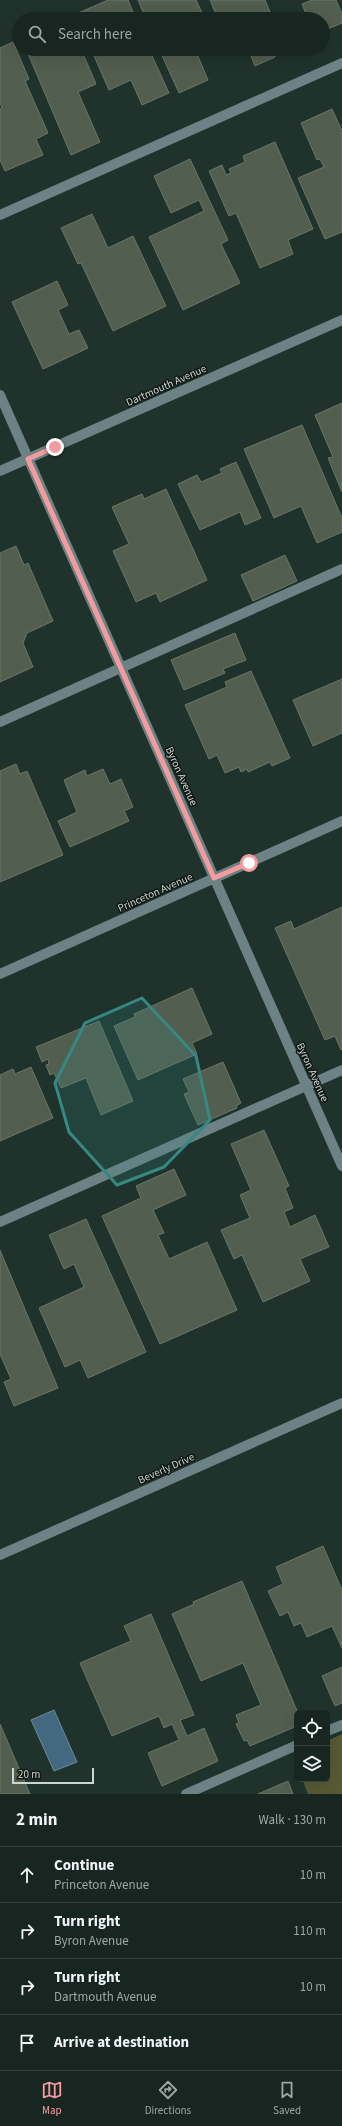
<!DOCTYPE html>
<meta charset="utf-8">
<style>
body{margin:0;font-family:"Source Sans 3",sans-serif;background:#24322e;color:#f1f3f6}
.controls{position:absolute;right:12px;bottom:12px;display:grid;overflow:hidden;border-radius:6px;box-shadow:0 4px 16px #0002}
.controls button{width:36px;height:36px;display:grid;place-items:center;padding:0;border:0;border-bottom:1px solid #36433f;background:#172621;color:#f1f3f6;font:20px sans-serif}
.scale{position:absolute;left:12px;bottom:10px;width:82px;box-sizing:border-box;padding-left:4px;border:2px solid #cbd6d2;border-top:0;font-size:11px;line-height:14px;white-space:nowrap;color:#cbd6d2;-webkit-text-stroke:3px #101815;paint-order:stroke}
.stop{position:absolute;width:12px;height:12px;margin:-9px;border:3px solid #f49b9f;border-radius:50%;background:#fff}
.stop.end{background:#f49b9f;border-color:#fff;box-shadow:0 1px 4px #0008}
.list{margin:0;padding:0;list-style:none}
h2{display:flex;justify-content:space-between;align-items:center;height:52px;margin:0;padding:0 16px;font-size:17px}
h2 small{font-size:13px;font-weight:400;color:#9ea5a5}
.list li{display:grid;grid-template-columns:26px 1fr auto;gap:12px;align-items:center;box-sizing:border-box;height:56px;padding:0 16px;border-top:1px solid #36433f}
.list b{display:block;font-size:15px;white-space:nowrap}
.list p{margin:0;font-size:13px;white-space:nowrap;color:#9ea5a5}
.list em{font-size:13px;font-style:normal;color:#9ea5a5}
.icon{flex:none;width:22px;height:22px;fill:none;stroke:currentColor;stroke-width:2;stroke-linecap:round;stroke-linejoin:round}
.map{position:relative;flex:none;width:342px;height:1794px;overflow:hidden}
.search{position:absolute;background:#172621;box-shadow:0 4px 16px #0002;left:12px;right:12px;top:12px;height:44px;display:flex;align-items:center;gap:10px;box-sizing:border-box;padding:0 14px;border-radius:22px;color:#9ea5a5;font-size:15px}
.sheet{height:276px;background:#172621}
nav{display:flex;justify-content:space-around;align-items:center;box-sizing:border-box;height:56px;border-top:1px solid #36433f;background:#172621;font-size:11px;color:#9ea5a5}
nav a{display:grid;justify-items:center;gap:2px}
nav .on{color:#f49b9f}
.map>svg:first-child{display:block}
.green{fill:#585935}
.water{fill:#42697f;stroke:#6b8a98}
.building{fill:#525e50;stroke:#6a7667}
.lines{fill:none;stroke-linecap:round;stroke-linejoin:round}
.minor{stroke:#6c8284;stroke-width:10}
.route{stroke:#f49b9f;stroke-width:5}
.marked{fill:#358982;fill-opacity:0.2;stroke:#358982;stroke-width:3;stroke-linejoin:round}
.labels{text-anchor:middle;stroke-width:3;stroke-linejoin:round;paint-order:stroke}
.street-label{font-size:11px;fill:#cbd6d2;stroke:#101815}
</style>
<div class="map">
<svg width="342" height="1794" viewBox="0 0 342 1794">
<rect width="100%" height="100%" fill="#1f332c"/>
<!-- green -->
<path class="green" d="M342,1734V1794H308L302,1779H327V1741Z"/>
<!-- water -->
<path class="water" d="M54,1710L77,1762L54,1771L31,1720Z"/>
<!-- building -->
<path class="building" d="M108,0H128L136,19H78L76,14Z
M138,0H196L205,19H146Z
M210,0H265L273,19H218Z
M312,0H336L342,14V23L323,31V19H308L302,4Z
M13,42L29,79L25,81L48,133L36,139L43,155L5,171L0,160V109L2,108L0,103V48Z
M26,49H81L96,84L78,92L100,142L71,155Z
M91,49H149L169,93L142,105L131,80L109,90Z
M159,49H195L208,80L179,93Z
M248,49H273L275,57L255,66Z
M332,109L342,131V232L325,239L298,178L324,167L320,159L317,160L301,123Z
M275,142L313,229L288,240L293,254L260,268L236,213L229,216L209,171L222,165L226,175L231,173L229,169L245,162L243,156Z
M190,159L228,240L221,244L240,283L183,310L149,237L204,211L199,200L171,213L154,176Z
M92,214L108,248L133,236L166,306L113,331L81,263L78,264L61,228Z
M57,281L68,305L58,310L69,334L79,330L88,348L43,369L12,302Z
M342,403V492L328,458L333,457L315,415Z
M302,425L342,518V532L317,543L301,506L274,518L244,449Z
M236,462L261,518L245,525L240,512L200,530L178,484L197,475L201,482L222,473L220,469Z
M166,489L207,580L160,602L156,593L136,602L113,551L129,544L112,507L142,494L144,499Z
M16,546L24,565L28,563L53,621L27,633L23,643L33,667L0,682V553Z
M285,555L297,581L253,601L241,575Z
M235,633L246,660L223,669L225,673L184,690L171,660Z
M251,671L290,758L272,766L270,762L248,772L247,769L241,772L239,767L225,773L217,755L209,759L185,705L227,687L225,682Z
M342,679V733L313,746L293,700Z
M16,764L20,774L27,771L63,855L0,882V771Z
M103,769L110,784L121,779L133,807L124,811L129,821L70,847L58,821L77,812L64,780L85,770L87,776Z
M342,907V1049L341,1050L335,1036L325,1040L275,928L291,921L294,929Z
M192,988L212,1034L192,1043L197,1054L138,1080L114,1026L135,1017L134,1014Z
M99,1021L133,1101L101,1115L86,1078L61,1088L54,1073L50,1075L46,1065L49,1064L48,1059L42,1062L36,1047Z
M223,1062L241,1103L236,1106L237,1108L198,1125L184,1094L189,1092L183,1079Z
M31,1067L53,1118L0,1141V1075L13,1069L15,1074Z
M264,1130L289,1186L285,1188L293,1208L284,1212L290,1227L315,1215L329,1247L300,1259L310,1281L263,1302L242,1255L234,1259L221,1230L250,1218L240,1195L251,1190L231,1144Z
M174,1169L186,1195L153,1210L164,1233L158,1235L169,1259L207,1242L237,1310L160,1344L102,1216L141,1198L136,1186Z
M86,1219L146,1352L88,1378L80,1360L65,1367L39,1308L84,1287L74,1264L64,1269L49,1235Z
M0,1250L58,1388L14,1406L4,1382L11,1379L0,1354Z
M323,1546L342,1590V1648L332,1626L307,1637L301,1623L294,1626L288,1612L280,1616L268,1591L283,1584L276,1567Z
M242,1581L298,1713L297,1726L250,1746L247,1740L244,1741L236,1724L239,1723L236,1715L261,1705L243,1663L201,1681L172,1614L194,1604L193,1602Z
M151,1614L194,1715L180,1720L187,1736L204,1728L218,1761L162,1786L148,1753L179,1740L172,1724L164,1728L159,1716L112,1736L80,1663L131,1641L124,1626Z
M342,1667V1703L335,1706L322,1676Z
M0,1724L30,1794H0Z
M288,1781L293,1794H258Z"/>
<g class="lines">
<!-- minor -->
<path class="minor" d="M0,215L342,63
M0,395L342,1166
M0,471L342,320
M0,722L342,569
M0,974L342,821
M0,1222L342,1070
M0,1555L342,1403
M327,1731L342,1725
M186,1794L297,1745"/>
</g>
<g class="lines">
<!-- route -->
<path class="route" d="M55,447L28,459L214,878L249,863"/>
</g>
<!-- marked area -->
<path class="marked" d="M142,998L196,1056L210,1120L164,1167L117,1185L69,1132L55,1083L85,1023Z"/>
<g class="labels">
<!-- street labels -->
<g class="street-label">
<text transform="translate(166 385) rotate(-24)" y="4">Dartmouth Avenue</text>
<text transform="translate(182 776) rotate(66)" y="4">Byron Avenue</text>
<text transform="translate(155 892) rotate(-24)" y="4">Princeton Avenue</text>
<text transform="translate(313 1072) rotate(66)" y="4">Byron Avenue</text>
<text transform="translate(166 1468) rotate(-24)" y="4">Beverly Drive</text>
</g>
</g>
</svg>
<div class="controls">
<button><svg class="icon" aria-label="locate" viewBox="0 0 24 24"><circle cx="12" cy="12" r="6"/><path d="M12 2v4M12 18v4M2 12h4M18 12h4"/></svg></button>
<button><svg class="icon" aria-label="layers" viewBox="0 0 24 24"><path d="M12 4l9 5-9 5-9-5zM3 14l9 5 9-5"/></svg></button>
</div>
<div class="scale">20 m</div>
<div class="stop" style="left:249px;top:863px"></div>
<div class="stop end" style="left:55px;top:447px"></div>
<div class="search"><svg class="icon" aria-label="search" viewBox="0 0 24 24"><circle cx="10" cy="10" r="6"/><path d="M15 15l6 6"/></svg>Search here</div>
</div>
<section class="sheet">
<h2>2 min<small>Walk · 130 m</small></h2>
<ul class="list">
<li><svg class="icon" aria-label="ahead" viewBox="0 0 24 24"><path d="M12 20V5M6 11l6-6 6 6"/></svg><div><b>Continue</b><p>Princeton Avenue</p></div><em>10 m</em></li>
<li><svg class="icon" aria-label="right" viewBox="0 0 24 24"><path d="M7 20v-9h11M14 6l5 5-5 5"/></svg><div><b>Turn right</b><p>Byron Avenue</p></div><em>110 m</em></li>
<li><svg class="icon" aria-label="right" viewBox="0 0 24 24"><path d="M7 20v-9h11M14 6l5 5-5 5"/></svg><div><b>Turn right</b><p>Dartmouth Avenue</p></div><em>10 m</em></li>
<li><svg class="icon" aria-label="arrive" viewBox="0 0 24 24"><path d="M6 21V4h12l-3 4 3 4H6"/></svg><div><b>Arrive at destination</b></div></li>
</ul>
</section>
<nav>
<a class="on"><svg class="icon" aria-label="map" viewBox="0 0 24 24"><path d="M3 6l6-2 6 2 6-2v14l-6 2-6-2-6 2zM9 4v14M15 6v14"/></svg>Map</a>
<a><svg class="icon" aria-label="directions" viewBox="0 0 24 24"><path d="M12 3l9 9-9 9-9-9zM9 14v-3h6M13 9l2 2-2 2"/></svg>Directions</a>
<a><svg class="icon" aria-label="saved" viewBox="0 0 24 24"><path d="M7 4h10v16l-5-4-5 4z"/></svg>Saved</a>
</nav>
